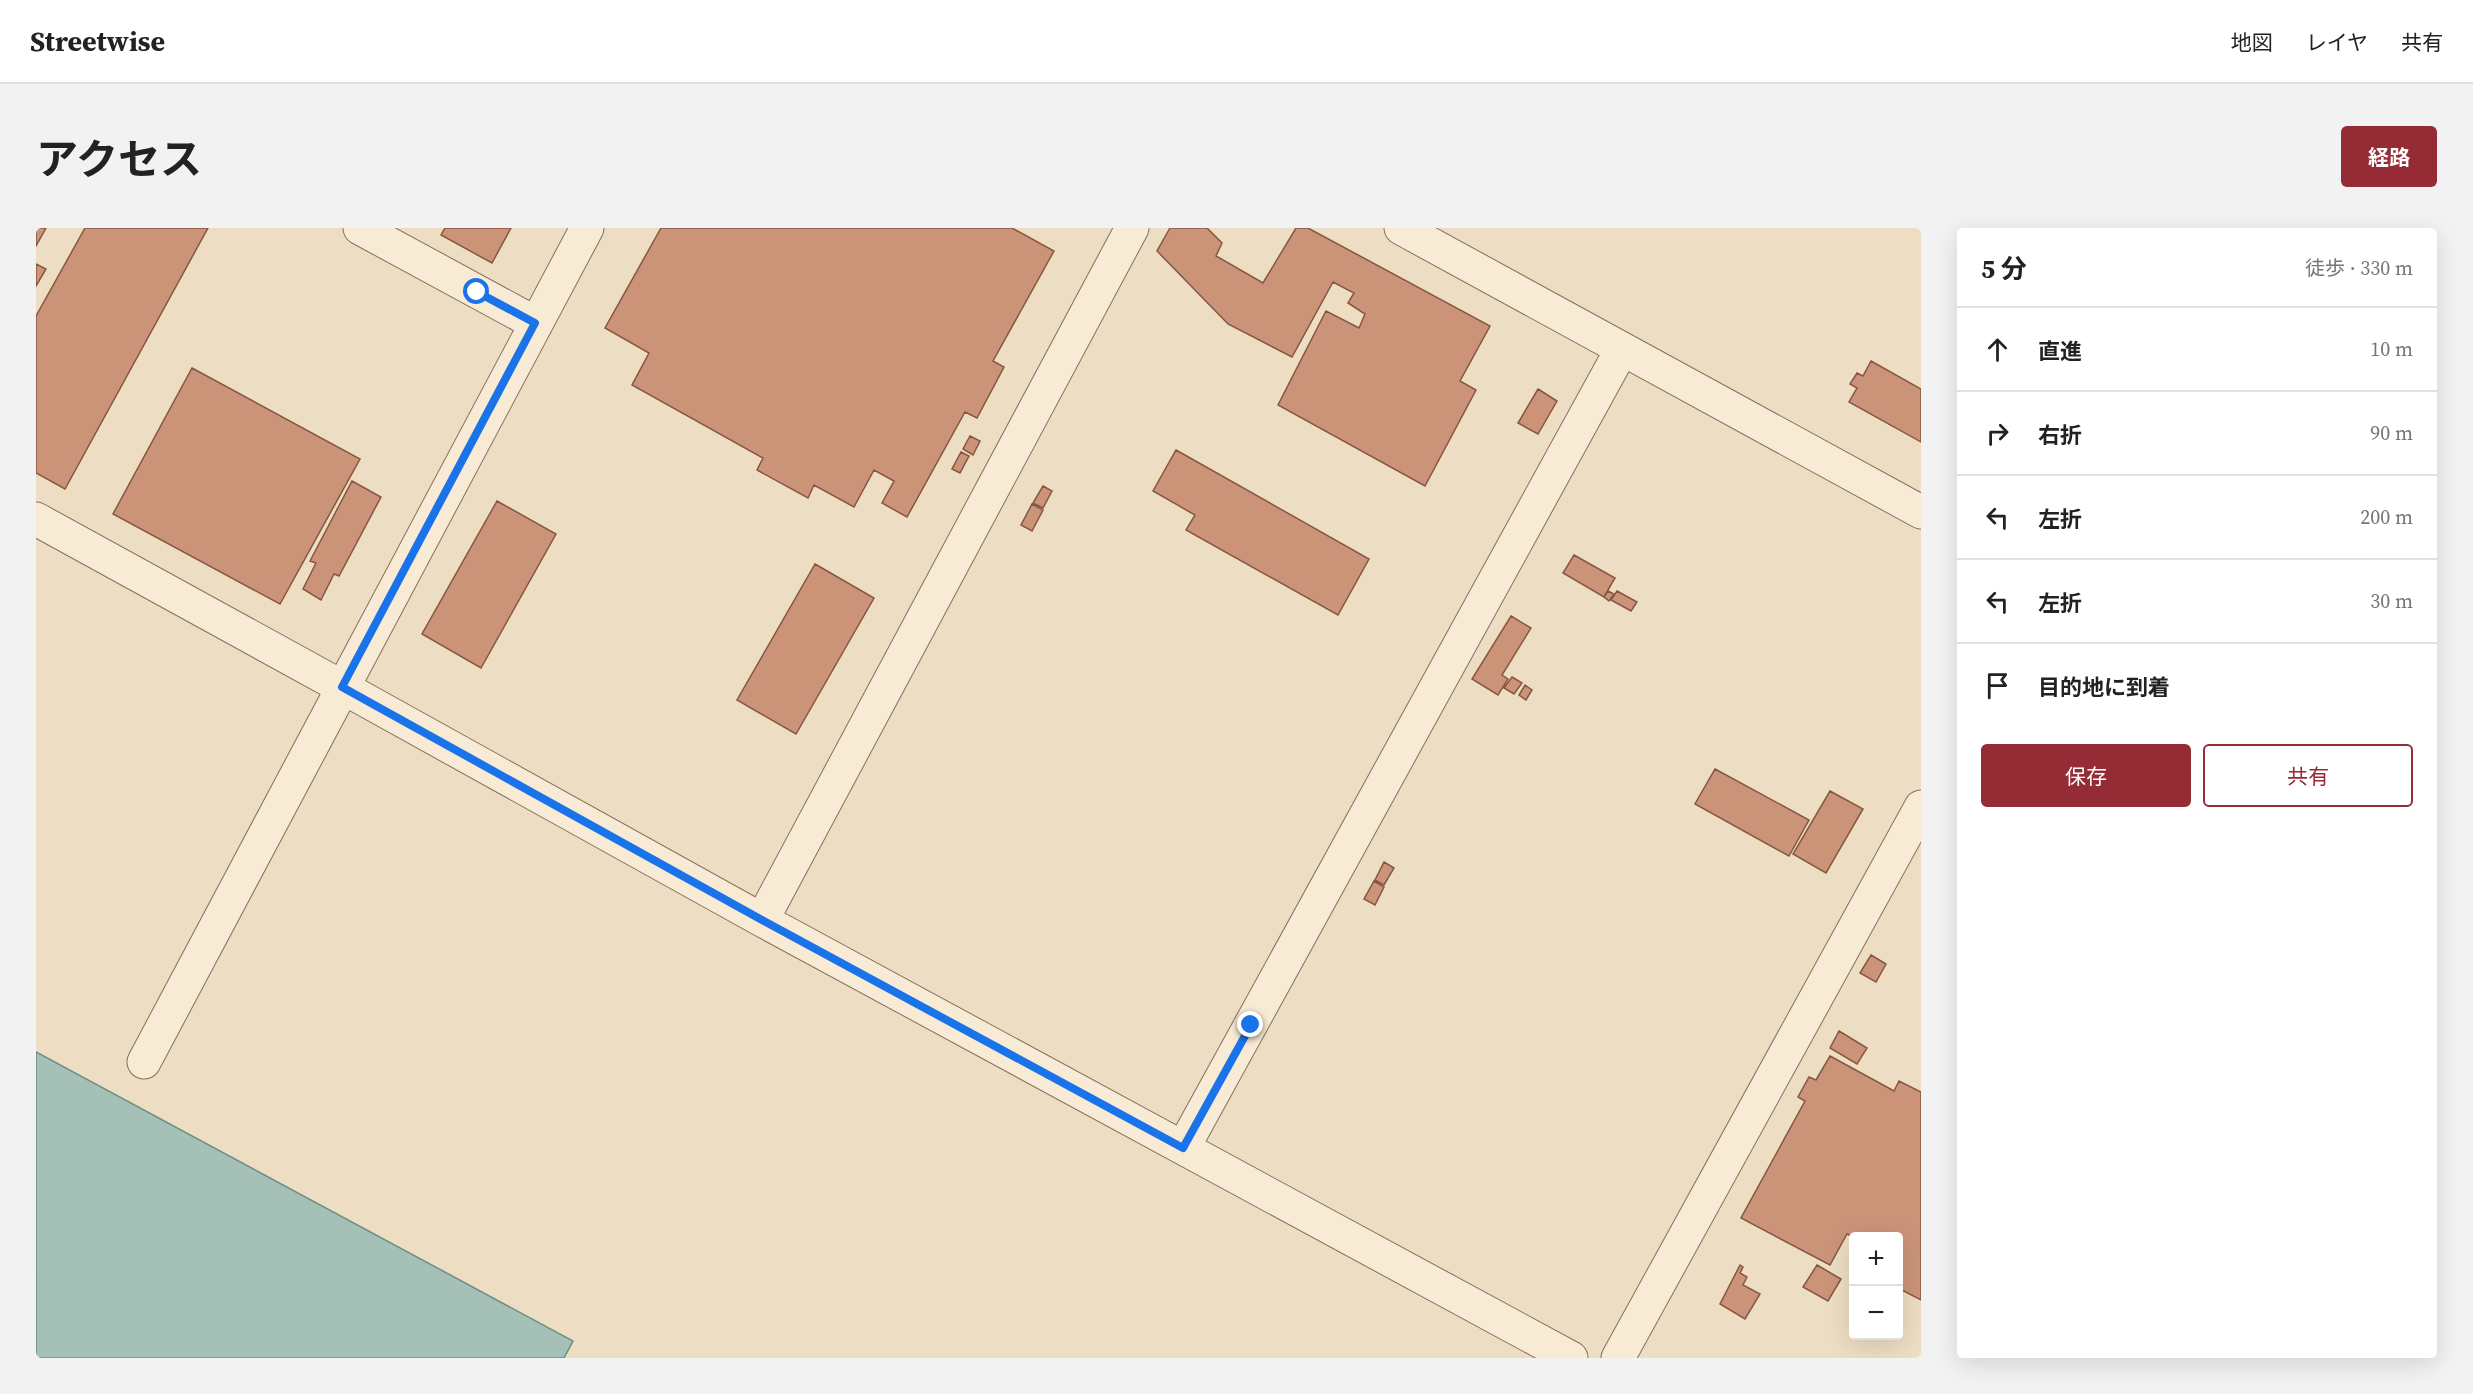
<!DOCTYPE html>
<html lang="ja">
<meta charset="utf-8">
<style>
body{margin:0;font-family:"Source Serif 4","Noto Sans JP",serif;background:#f2f2f2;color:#222}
.controls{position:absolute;right:18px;bottom:18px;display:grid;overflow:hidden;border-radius:6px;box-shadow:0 6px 24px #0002}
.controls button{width:54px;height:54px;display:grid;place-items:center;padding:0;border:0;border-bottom:2px solid #e0e0e0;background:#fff;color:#222;font:30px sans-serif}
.stop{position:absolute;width:18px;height:18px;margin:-14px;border:4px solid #1a73e8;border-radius:50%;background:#fff}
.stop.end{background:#1a73e8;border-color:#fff;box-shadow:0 2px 6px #0008}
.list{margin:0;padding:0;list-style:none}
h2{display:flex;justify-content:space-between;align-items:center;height:78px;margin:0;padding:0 24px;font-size:26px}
h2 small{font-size:20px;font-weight:400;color:#767676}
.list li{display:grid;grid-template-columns:39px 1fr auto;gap:18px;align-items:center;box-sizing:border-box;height:84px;padding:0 24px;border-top:2px solid #e0e0e0}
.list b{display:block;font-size:22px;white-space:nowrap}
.list em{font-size:20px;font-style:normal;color:#767676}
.actions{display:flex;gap:12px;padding:18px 24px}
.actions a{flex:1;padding:14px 0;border:2px solid #952b34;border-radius:6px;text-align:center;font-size:21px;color:#952b34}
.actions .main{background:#952b34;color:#fff}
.icon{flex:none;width:33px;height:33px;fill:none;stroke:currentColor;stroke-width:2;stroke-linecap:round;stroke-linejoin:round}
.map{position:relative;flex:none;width:1885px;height:1130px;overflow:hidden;border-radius:6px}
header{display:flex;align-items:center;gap:36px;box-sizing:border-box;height:84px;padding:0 30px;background:#fff;border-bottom:2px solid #e0e0e0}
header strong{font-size:28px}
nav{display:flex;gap:33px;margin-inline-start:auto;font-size:21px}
.intro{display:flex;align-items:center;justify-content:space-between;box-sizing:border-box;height:144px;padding:0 36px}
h1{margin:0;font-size:42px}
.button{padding:15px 27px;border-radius:6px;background:#952b34;color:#fff;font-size:21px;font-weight:700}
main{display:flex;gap:36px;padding:0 36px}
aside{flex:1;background:#fff;border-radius:6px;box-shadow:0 6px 24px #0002}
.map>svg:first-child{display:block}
.water{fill:#a5c0b6;stroke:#6c8e82;stroke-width:1.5}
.building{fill:#cb9479;stroke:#865640;stroke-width:1.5}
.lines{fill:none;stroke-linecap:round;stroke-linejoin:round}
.minor-casing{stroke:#876e5a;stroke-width:35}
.minor{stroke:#f8ebd5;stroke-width:33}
.route{stroke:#1a73e8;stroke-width:8}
</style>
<header>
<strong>Streetwise</strong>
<nav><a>地図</a><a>レイヤ</a><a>共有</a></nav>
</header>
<div class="intro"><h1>アクセス</h1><a class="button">経路</a></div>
<main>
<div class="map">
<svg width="1885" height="1130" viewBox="0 0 1885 1130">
<rect width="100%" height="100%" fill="#edddc2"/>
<!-- water -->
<path class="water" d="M0,824L537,1113L528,1130H0Z"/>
<!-- building -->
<path class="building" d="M0,0H10L0,18Z
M49,0H172L29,261L0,245V88Z
M409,0H475L456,35L405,7Z
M625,0H976L1018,23L957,133L968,139L941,190L929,184L871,289L846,275L858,253L838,242L818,279L778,257L772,270L721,242L727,230L596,157L613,125L569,100Z
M1134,0H1171L1186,15L1180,28L1227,55L1260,0H1272L1454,98L1424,153L1440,162L1389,258L1242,177L1290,83L1323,100L1329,86L1312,75L1318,65L1297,54L1256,129L1192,96L1121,23Z
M0,36L10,41L0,58Z
M1835,133L1885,161V214L1813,174L1821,160L1814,156L1821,145L1827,148Z
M156,140L324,231L244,376L77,286Z
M1502,161L1521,173L1502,206L1482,195Z
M934,208L944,213L937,227L927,221Z
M1140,222L1333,331L1302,387L1150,302L1159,287L1117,263Z
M925,224L933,228L924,245L916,241Z
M316,253L345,269L303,348L298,346L285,372L267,361L280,335L274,333Z
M1007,258L1016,263L1007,280L997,275Z
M461,273L520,306L445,440L386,406Z
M996,276L1007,282L996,303L985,297Z
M1538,327L1579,350L1568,369L1527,345Z
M779,336L838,370L760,506L701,472Z
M1572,363L1578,366L1573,373L1568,369Z
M1581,363L1601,374L1595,383L1575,372Z
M1475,388L1495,400L1466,447L1472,451L1462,467L1436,451Z
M1476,449L1486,455L1478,466L1468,460Z
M1489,457L1496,462L1490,472L1483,467Z
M1679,541L1773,592L1753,628L1659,576Z
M1794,563L1827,581L1790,645L1757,626Z
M1348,634L1358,640L1348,657L1339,652Z
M1338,653L1348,659L1339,677L1328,671Z
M1835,727L1850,736L1840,754L1824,745Z
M1803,803L1831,820L1821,836L1794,820Z
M1794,828L1858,863L1863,853L1885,864V1072L1862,1060V1008L1818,1009L1811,1006L1794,1037L1705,990L1769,873L1762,869L1773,849L1780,852Z
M1704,1037L1707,1039L1704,1045L1711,1049L1707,1057L1724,1066L1709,1091L1684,1076Z
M1781,1037L1805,1051L1792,1073L1767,1059Z"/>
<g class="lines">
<!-- minor casing -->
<g class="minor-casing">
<path id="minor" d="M324,0L499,95
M1365,0L1885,284
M0,291L306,459L726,692L1535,1130
M726,692L1096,0
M108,834L551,0
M1147,920L1586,121
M1582,1130L1885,579"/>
</g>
<!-- minor -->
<use href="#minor" class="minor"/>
</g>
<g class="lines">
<!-- route -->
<path class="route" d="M441,64L499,95L306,459L726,692L1147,920L1215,797"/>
</g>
</svg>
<div class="controls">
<button>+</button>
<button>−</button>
</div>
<div class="stop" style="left:441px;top:64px"></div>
<div class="stop end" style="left:1215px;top:797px"></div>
</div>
<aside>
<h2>5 分<small>徒歩 · 330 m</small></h2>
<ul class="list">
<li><svg class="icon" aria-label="ahead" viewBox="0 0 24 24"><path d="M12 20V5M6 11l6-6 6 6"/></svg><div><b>直進</b></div><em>10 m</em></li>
<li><svg class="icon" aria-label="right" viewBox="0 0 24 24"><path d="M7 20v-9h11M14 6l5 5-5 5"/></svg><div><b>右折</b></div><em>90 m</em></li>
<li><svg class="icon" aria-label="left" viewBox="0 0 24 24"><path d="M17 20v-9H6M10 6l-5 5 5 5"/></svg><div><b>左折</b></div><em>200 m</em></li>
<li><svg class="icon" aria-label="left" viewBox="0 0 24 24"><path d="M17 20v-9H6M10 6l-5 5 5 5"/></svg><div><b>左折</b></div><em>30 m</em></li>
<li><svg class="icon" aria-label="arrive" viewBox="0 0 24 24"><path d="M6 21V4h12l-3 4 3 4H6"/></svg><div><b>目的地に到着</b></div></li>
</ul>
<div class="actions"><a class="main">保存</a><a>共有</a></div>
</aside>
</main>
